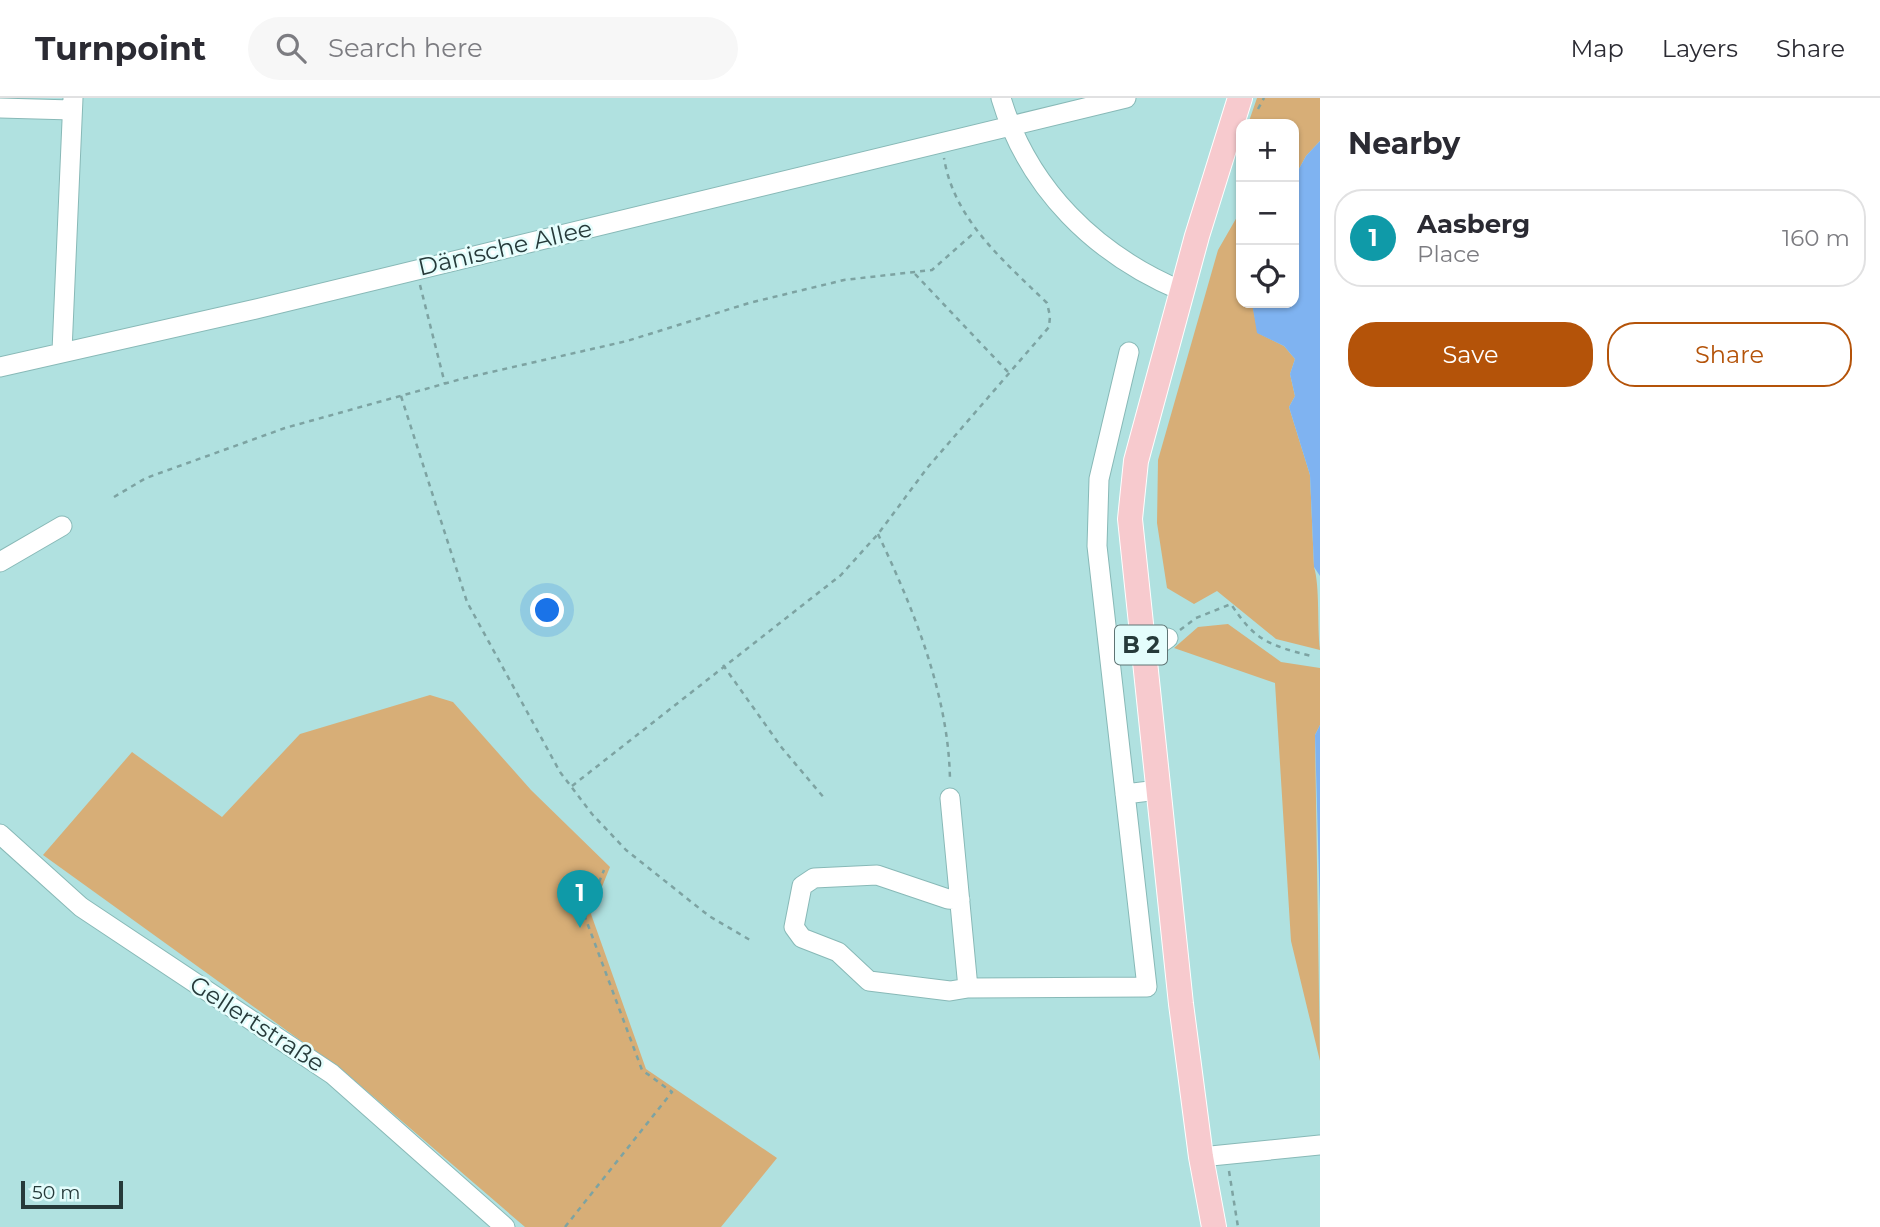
<!DOCTYPE html>
<meta charset="utf-8">
<style>
body{margin:0;font-family:Montserrat,sans-serif;background:#f7f7f7;color:#2b2b33}
.controls{position:absolute;right:21px;top:21px;display:grid;overflow:hidden;border-radius:14px;box-shadow:0 2px 5px #0004}
.controls button{width:63px;height:63px;display:grid;place-items:center;padding:0;border:0;border-bottom:2px solid #e1e1e2;background:#fff;color:#2b2b33;font:35px sans-serif}
.scale{position:absolute;left:21px;bottom:18px;width:102px;box-sizing:border-box;padding-left:7px;border:4px solid #263a3a;border-top:0;font-size:19px;line-height:24px;white-space:nowrap;color:#263a3a;-webkit-text-stroke:5px #e4fdfc;paint-order:stroke}
.you{position:absolute;left:548px;top:513px;width:24px;height:24px;margin:-18px;border:5px solid #fff;border-radius:50%;background:#1a73e8;box-shadow:0 0 0 10px #1a73e833}
.badge{display:grid;place-items:center;width:46px;height:46px;border-radius:50%;background:#b45309;color:#fff;font-size:23px;font-weight:700}
.pin{position:absolute;translate:-50% -58px;filter:drop-shadow(0 2px 4px #0008)}
.pin::after{content:'';position:absolute;top:37px;width:24px;height:21px;background:inherit;clip-path:polygon(0 0,100% 0,50% 100%)}
.list{margin:0;padding:0;list-style:none}
h2{display:flex;justify-content:space-between;align-items:center;height:91px;margin:0;padding:0 28px;font-size:30px}
h2 small{font-size:23px;font-weight:400;color:#7c7c81}
.list li{display:grid;grid-template-columns:46px 1fr auto;gap:21px;align-items:center;box-sizing:border-box;height:98px;margin:0 14px 14px;padding:0 14px;border:2px solid #e1e1e2;border-radius:28px}
.list b{display:block;font-size:26px;white-space:nowrap}
.list p{margin:0;font-size:23px;white-space:nowrap;color:#7c7c81}
.list em{font-size:23px;font-style:normal;color:#7c7c81}
.actions{display:flex;gap:14px;padding:21px 28px}
.actions a{flex:1;padding:16px 0;border:2px solid #b45309;border-radius:28px;text-align:center;font-size:24px;color:#b45309}
.actions .main{background:#b45309;color:#fff}
.icon{flex:none;width:38px;height:38px;fill:none;stroke:currentColor;stroke-width:2;stroke-linecap:round;stroke-linejoin:round}
.map{position:relative;flex:none;width:1320px;height:1129px;overflow:hidden}
header{display:flex;align-items:center;gap:42px;box-sizing:border-box;height:98px;padding:0 35px;background:#fff;border-bottom:2px solid #e1e1e2}
header strong{font-size:33px}
nav{display:flex;gap:38px;margin-inline-start:auto;font-size:24px}
.search{width:490px;height:63px;background:#f7f7f7;display:flex;align-items:center;gap:18px;box-sizing:border-box;padding:0 24px;border-radius:38px;color:#7c7c81;font-size:26px}
main{display:flex}
aside{flex:1;background:#fff}
.map>svg:first-child{display:block}
.green{fill:#d7ae77}
.water{fill:#7fb3f1}
.lines{fill:none;stroke-linecap:round;stroke-linejoin:round}
.minor-casing{stroke:#88b9b7;stroke-width:21}
.major-casing{stroke:#fff;stroke-width:26}
.path{stroke:#7da3a2;stroke-width:2.5;stroke-dasharray:5 5;stroke-linecap:butt}
.minor{stroke:#fff;stroke-width:19}
.major{stroke:#f7cace;stroke-width:24}
.labels{text-anchor:middle;stroke-width:5;stroke-linejoin:round;paint-order:stroke}
.shield{fill:#e4fdfc;stroke:#5f7474;stroke-width:2}
.shield-label{font-size:23px;font-weight:bold;fill:#263a3a}
.street-label{font-size:24px;fill:#263a3a;stroke:#e4fdfc}
</style>
<header>
<strong>Turnpoint</strong>
<div class="search"><svg class="icon" aria-label="search" viewBox="0 0 24 24"><circle cx="10" cy="10" r="6"/><path d="M15 15l6 6"/></svg>Search here</div>
<nav><a>Map</a><a>Layers</a><a>Share</a></nav>
</header>
<main>
<div class="map">
<svg width="1320" height="1129" viewBox="0 0 1320 1129">
<rect width="100%" height="100%" fill="#b0e1e0"/>
<!-- green -->
<path class="green" d="M1257,0H1320V43L1306,58L1294,80V26H1248Z
M1241,112V205H1252L1258,235L1284,248L1295,261L1290,276L1295,298L1289,309L1310,377L1314,469C1320,488 1317,528 1320,552L1276,541L1217,493L1194,506L1167,490L1157,425L1158,362L1218,152Z
M1228,526L1281,564L1320,570V627L1315,637L1320,963L1291,843L1275,585L1174,550L1198,529Z
M430,597L453,604L531,692L610,769L591,816L646,971L777,1060L721,1129H525L347,976L43,757L132,654L222,719L300,636Z"/>
<!-- water -->
<path class="water" d="M1320,43V478L1314,469L1310,377L1289,309L1295,298L1290,276L1295,261L1284,248L1257,235L1252,205H1294V80L1306,58Z
M1320,627V816L1315,637Z"/>
<g class="lines">
<!-- minor casing -->
<g class="minor-casing">
<path id="minor" d="M1001,0C1028,91 1096,157 1182,193
M0,10L72,12
M62,253L73,0
M0,269L256,211L1126,0
M0,464L62,428
M1141,552L1154,550L1168,540
M1125,696L1158,692
M950,700L968,890
M0,736L81,809L332,976L505,1129
M960,802L948,801L877,777L814,780L802,788L794,829L802,840L838,854L869,883L950,893L968,890L1147,889L1097,448L1099,381L1129,254
M1201,1059L1320,1047"/>
</g>
<!-- major casing -->
<g class="major-casing">
<path id="major" d="M1214,1129L1201,1059L1181,906L1130,421L1136,363L1197,138L1240,0"/>
</g>
<!-- path -->
<path class="path" d="M1258,11L1264,0
M915,176L1008,274
M420,187L445,286
M401,298L467,504L560,674L592,716L626,752L709,818L750,842
M114,399L146,380L285,330L465,280L627,243L749,205L844,182L932,172L975,134
M878,436C914,512 949,598 950,683
M1180,532L1196,520L1231,506C1255,543 1269,547 1311,558
M723,567L782,650L825,701
M572,688L841,477L878,436L928,369L1049,229L1050,218L1047,205C1004,163 954,122 944,60
M1229,1073L1238,1129
M565,1129L672,994L642,972L585,819L604,772"/>
<!-- minor -->
<use href="#minor" class="minor"/>
<!-- major -->
<use href="#major" class="major"/>
</g>
<g class="labels">
<!-- shield labels -->
<rect class="shield" x="1115" y="527.5" width="52" height="39" rx="5"/>
<g class="shield-label">
<text x="1141" y="555">B 2</text>
</g>
<!-- street labels -->
<g class="street-label">
<text transform="translate(505 150) rotate(-13)" y="8">Dänische Allee</text>
<text transform="translate(257 926) rotate(33)" y="8">Gellertstraße</text>
</g>
</g>
</svg>
<div class="controls">
<button>+</button>
<button>−</button>
<button><svg class="icon" aria-label="locate" viewBox="0 0 24 24"><circle cx="12" cy="12" r="6"/><path d="M12 2v4M12 18v4M2 12h4M18 12h4"/></svg></button>
</div>
<div class="scale">50 m</div>
<div class="you"></div>
<div class="pin badge" style="left:580px;top:830px;background:#0f9aa8">1</div>
</div>
<aside>
<h2>Nearby<small></small></h2>
<ul class="list">
<li><span class="badge" style="background:#0f9aa8">1</span><div><b>Aasberg</b><p>Place</p></div><em>160 m</em></li>
</ul>
<div class="actions"><a class="main">Save</a><a>Share</a></div>
</aside>
</main>
